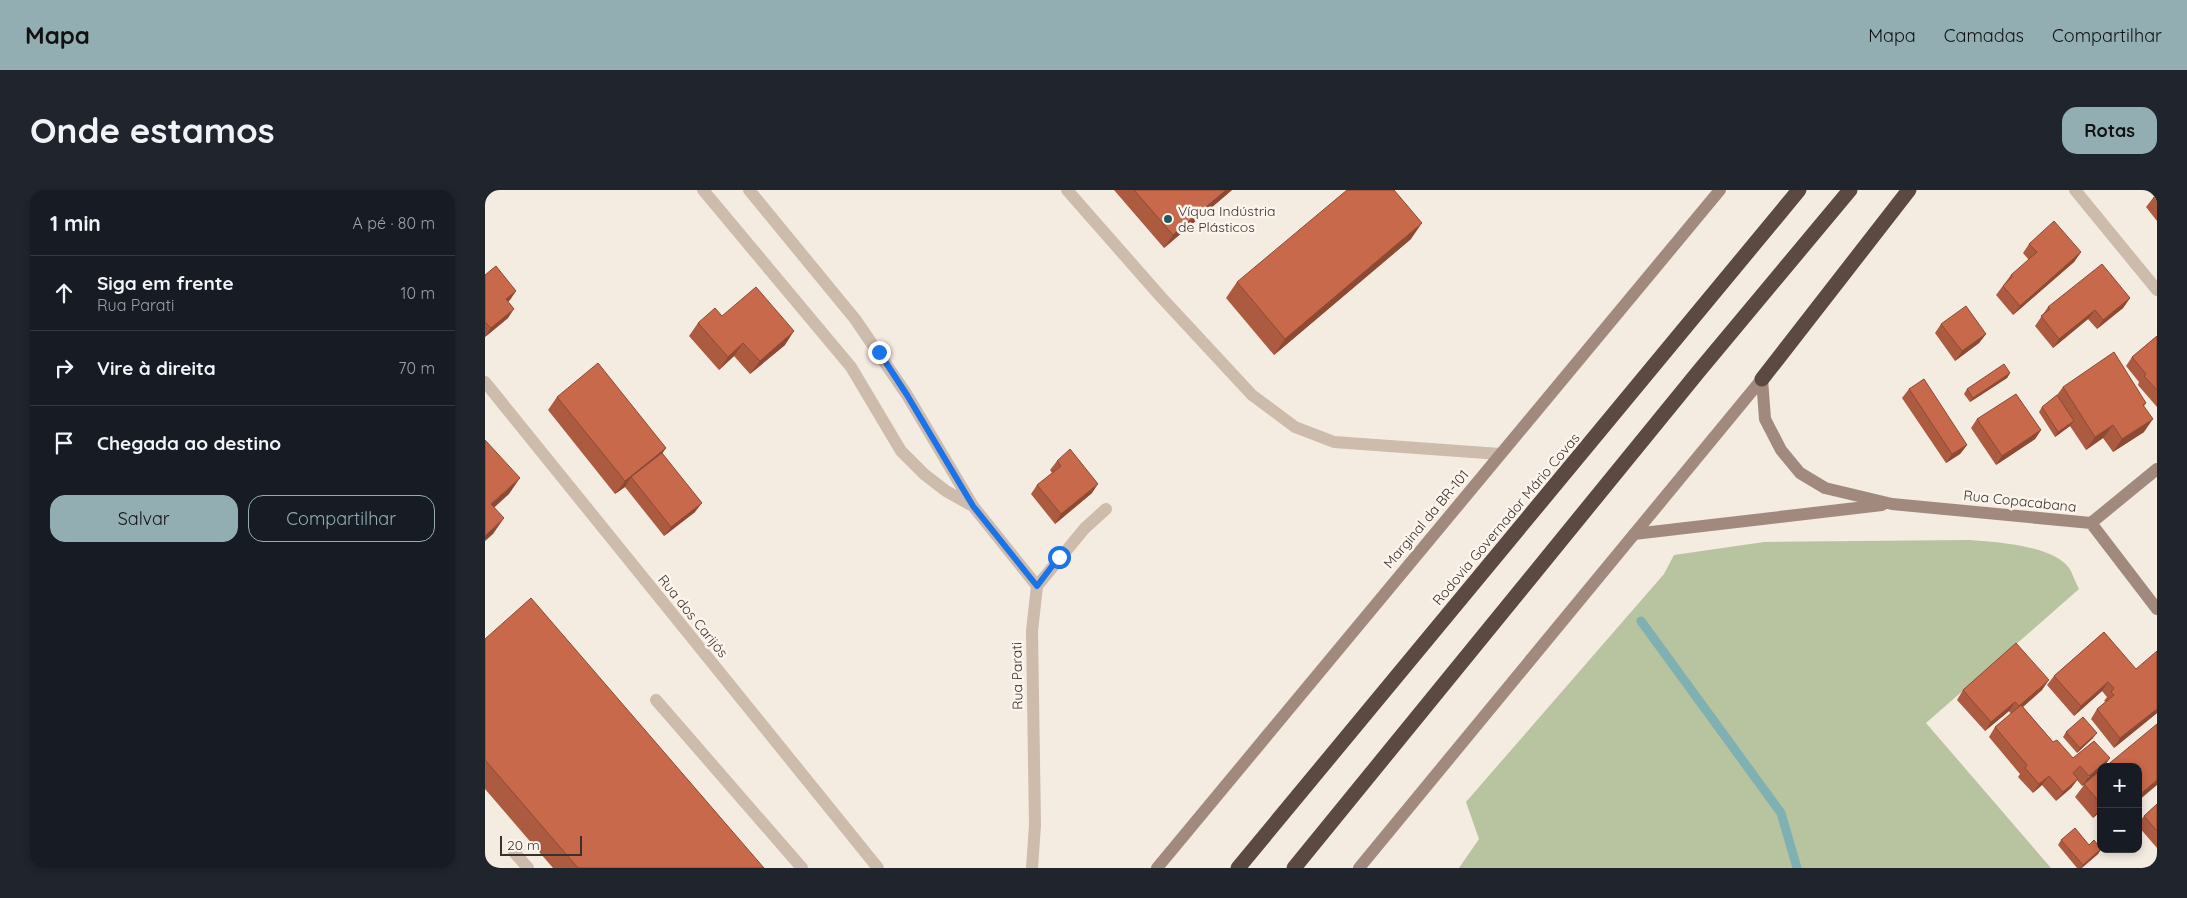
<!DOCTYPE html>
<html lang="pt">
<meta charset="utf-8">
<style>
body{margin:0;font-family:Quicksand,sans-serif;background:#20242c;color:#f1f3f6}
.controls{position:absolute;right:15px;bottom:15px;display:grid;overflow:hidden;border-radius:10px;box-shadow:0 2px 8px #0003}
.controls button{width:45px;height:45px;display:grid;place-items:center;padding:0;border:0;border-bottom:1px solid #363941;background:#171b24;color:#f1f3f6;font:25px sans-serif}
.scale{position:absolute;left:15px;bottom:12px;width:82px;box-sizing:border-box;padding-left:5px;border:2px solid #3b302b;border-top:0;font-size:14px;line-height:18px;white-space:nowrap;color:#3b302b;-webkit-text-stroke:4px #fbf5ee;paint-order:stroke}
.stop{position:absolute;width:15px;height:15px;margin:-11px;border:4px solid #1a73e8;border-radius:50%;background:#fff}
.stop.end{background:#1a73e8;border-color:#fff;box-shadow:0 1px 5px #0008}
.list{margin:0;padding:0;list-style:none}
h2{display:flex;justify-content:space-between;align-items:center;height:65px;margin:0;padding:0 20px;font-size:21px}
h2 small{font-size:16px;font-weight:400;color:#9ea1a6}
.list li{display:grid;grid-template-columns:32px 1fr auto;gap:15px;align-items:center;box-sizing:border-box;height:75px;padding:0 20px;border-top:1px solid #363941}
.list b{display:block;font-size:19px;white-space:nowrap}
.list p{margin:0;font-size:16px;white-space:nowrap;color:#9ea1a6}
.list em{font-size:16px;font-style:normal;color:#9ea1a6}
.actions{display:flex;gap:10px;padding:15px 20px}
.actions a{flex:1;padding:11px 0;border:1px solid #92aeb2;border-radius:15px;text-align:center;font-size:18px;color:#92aeb2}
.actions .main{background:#92aeb2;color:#111}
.icon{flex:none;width:28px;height:28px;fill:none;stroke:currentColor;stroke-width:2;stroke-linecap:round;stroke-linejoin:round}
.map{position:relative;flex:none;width:1672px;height:678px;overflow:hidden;border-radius:15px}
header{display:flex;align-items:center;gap:30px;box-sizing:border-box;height:70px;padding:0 25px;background:#92aeb2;color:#111}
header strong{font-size:24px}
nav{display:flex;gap:28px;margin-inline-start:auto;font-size:18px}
.intro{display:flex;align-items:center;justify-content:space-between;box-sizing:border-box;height:120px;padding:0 30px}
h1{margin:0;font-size:35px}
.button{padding:12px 22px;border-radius:15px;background:#92aeb2;color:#111;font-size:18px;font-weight:700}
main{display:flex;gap:30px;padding:0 30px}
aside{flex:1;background:#171b24;border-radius:15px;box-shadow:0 2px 8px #0003}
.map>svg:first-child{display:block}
.green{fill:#b8c4a0}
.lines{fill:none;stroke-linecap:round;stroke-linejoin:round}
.stream{stroke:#7fb0b2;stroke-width:9}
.service{stroke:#cdbbac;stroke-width:12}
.minor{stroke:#cdbbac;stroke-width:12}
.secondary{stroke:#a18a7d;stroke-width:12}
.motorway{stroke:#5c4a42;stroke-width:15}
.wall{fill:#ac5a40}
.shaded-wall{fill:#8c4a34}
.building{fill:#c8694b;stroke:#8c4a34}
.route{stroke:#1a73e8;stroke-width:6}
.poi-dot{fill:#1f5a5e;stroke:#fbf5ee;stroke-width:2}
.labels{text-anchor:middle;stroke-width:5;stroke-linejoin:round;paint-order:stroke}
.poi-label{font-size:14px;fill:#3b302b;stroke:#fbf5ee;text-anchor:start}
.street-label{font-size:14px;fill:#3b302b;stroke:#fbf5ee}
</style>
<header>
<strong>Mapa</strong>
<nav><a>Mapa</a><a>Camadas</a><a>Compartilhar</a></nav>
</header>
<div class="intro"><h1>Onde estamos</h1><a class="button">Rotas</a></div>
<main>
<aside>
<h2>1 min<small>A pé · 80 m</small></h2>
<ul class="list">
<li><svg class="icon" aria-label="ahead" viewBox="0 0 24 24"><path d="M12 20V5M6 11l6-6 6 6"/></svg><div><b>Siga em frente</b><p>Rua Parati</p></div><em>10 m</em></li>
<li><svg class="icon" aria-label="right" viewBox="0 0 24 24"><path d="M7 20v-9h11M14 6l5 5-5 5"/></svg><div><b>Vire à direita</b></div><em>70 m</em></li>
<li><svg class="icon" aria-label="arrive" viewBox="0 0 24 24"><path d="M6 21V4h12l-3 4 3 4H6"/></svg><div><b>Chegada ao destino</b></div></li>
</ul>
<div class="actions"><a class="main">Salvar</a><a>Compartilhar</a></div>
</aside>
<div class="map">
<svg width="1672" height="678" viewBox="0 0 1672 678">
<rect width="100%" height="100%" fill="#f4ebe1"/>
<!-- green -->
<path class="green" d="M1484,350C1509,352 1568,355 1584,378C1588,384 1590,392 1594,399L1441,533L1566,678H974L994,649L981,612L1179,384L1189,365L1279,352Z"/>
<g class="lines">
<!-- stream -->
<path class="stream" d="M1156,431L1296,623L1312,678"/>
<!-- service -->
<path class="service" d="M582,0L676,107L767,205L810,237L849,252L1015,264
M171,510L317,678
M29,662L43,678"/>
<!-- minor -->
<path class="minor" d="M218,0L366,177L416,261L439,284L461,301L486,315
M264,0L370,129L422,205L488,316L552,396
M1590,0L1672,100
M0,192L393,678
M547,678L550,635L547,441L552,396L600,338L621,319"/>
<!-- secondary -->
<path class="secondary" d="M1277,189L1280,229L1296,260L1315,283L1340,298L1407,314L1606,333L1672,279
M1606,333L1672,419
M1149,344L1397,315
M672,678L1235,0
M874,678L1277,189"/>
<!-- motorway -->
<path class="motorway" d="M1277,189L1424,0
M753,678L1314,0
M809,678L1214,181L1365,0"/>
</g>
<!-- wall -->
<path class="wall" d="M629,0H747L679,58Z
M1672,5V31L1661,17L1668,8Z
M926,49L789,165L741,108L752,92Z
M1544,54L1596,62L1589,72L1528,125L1511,105L1526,85L1544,70L1538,63Z
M0,85L31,101L23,112V128L0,147Z
M1645,108L1638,118L1612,139L1603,129L1568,158L1550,136L1563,117Z
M237,126L300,155L265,184L249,166L234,180L204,146L213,133Z
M1456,134L1501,144L1494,153L1470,171L1450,143Z
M1672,146V217L1653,195L1654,192L1641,176L1647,167Z
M1525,183L1522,188L1485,212L1479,204L1482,199Z
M1578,197L1661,213L1659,216V242L1628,262L1618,248L1601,260L1585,236L1570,247L1554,222L1557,217L1572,205Z
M1424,199L1482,255L1475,264L1461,273L1417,208Z
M72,207L181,258L177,263L210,322L179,346L140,297L130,304L63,220Z
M1492,229L1556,240L1550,249L1511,275L1486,238Z
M572,271L607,303L570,334L546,304L552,295L567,283L565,280Z
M1619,442L1672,523L1629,558L1606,529L1612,519L1621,512L1619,511L1622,507L1617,501L1589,526L1562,495L1569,486Z
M0,449L279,678H68L0,599Z
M1478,500H1557L1538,517L1568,552L1588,568L1609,551L1603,590L1616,580V621L1608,628L1590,607L1599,595L1597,596L1592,590L1586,598L1571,611L1557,595L1548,603L1533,587L1535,584L1504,547L1510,537L1526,524L1524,521L1500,541L1472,510Z
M1581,542L1608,548L1592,563L1578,547Z
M1672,614V658L1653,636V634L1659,626Z
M1576,650L1604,655L1616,659L1613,664L1597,678H1592L1573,655Z"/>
<!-- shaded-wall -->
<path class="shaded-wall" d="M741,0H747L679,58L688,45Z
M937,33L926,49L789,165L800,149Z
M1596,62L1589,72L1528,125L1535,116Z
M31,101L25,110L14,118L21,109Z
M1645,108L1638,118L1612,139L1618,130Z
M29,119L23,128L0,147L6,138Z
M1610,120L1603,129L1568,158L1574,149Z
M309,141L300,155L265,184L275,171Z
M1501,144L1494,153L1470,171L1477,161Z
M258,153L249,166L234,180L243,167Z
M1525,183L1522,188L1485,212L1488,208Z
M1668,229L1659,242L1628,262L1637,249Z
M1589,231L1585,236L1570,247L1573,242Z
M1628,235L1618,248L1601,260L1610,247Z
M1556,240L1550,249L1511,275L1517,266Z
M1482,255L1475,264L1461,273L1467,264Z
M181,258L172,271L146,287L140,297L130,304L140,291Z
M35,288L24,304L0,326L6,314Z
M613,294L607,303L570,334L576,324Z
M217,313L210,322L179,346L186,337Z
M19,328L8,344L0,351V346Z
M1564,490L1557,500L1528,525L1534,516Z
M1623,492L1617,501L1589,526L1596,516Z
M1530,512L1524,521L1500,541L1506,532Z
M1672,519V523L1629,558L1635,548Z
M1612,543L1608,548L1592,563L1595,558Z
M1625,568L1619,577H1616V580L1597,596L1604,586Z
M1564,586L1557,595L1548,603L1554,594Z
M1593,589L1586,598L1571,611L1578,602Z
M1672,590V595L1653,611V606Z
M1616,616V621L1608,628Z
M1616,659L1613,664L1596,678L1598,675Z"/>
<!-- building -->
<path class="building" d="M649,0H741L688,45Z
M862,0H909L937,33L800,149L752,92Z
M1672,5V13L1668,8Z
M1569,31L1596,62L1535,116L1518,96L1527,87L1526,85L1552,62L1544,54Z
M1617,74L1645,108L1618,130L1610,120L1574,149L1556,126L1565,119L1563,117Z
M11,76L31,101L21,109L29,119L6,138L0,132V85Z
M271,97L309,141L275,171L258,153L243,167L213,133L230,118L237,126Z
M1481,116L1501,144L1477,161L1456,134Z
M1672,146V200L1659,186L1661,184L1647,167Z
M1629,162L1661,213L1658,215L1668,229L1637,249L1628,235L1610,247L1578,197Z
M113,173L181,258L140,291L72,207Z
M1519,174L1525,183L1488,208L1482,199Z
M1439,189L1482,255L1467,264L1424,199Z
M1531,204L1556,240L1517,266L1492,229Z
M1572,205L1589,231L1573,242L1557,217Z
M0,250L35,288L6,314L19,328L0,346Z
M585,259L613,294L576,324L552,295L576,276L572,271Z
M177,263L217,313L186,337L146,287Z
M46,408L279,678H93L0,570V449Z
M1619,442L1651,479L1672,461V519L1635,548L1612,519L1629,505L1626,502L1629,498L1623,492L1596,516L1569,486Z
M1531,453L1564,490L1534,516L1530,512L1506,532L1478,500Z
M1536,515L1568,552L1572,550L1588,568L1609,551L1625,568L1604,586L1595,576L1588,583L1593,589L1578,602L1564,586L1554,594L1540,578L1542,575L1510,537Z
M1598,527L1612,543L1595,558L1581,542Z
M1672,534V590L1653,606V577H1620Z
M1616,580V614L1599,594Z
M1672,614V641L1659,626Z
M1590,638L1604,655L1609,650L1616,659L1598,675L1576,650Z"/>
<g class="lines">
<!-- route -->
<path class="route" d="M394,162L422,205L488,316L552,396L574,367"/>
</g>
<!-- markers -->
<circle class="poi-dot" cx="683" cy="29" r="5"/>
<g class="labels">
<!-- poi labels -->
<g class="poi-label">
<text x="693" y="26">Víqua Indústria<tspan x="693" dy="16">de Plásticos</tspan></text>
</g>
<!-- street labels -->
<g class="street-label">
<text transform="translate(1535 311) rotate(6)" y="5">Rua Copacabana</text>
<text transform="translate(941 329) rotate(-50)" y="5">Marginal da BR-101</text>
<text transform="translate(1021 329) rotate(-50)" y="5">Rodovia Governador Mário Covas</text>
<text transform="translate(208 426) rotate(51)" y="5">Rua dos Carijós</text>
<text transform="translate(532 486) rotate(-91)" y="5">Rua Parati</text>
</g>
</g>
</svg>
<div class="controls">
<button>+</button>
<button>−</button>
</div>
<div class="scale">20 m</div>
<div class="stop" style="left:574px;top:367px"></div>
<div class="stop end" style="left:394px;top:162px"></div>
</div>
</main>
